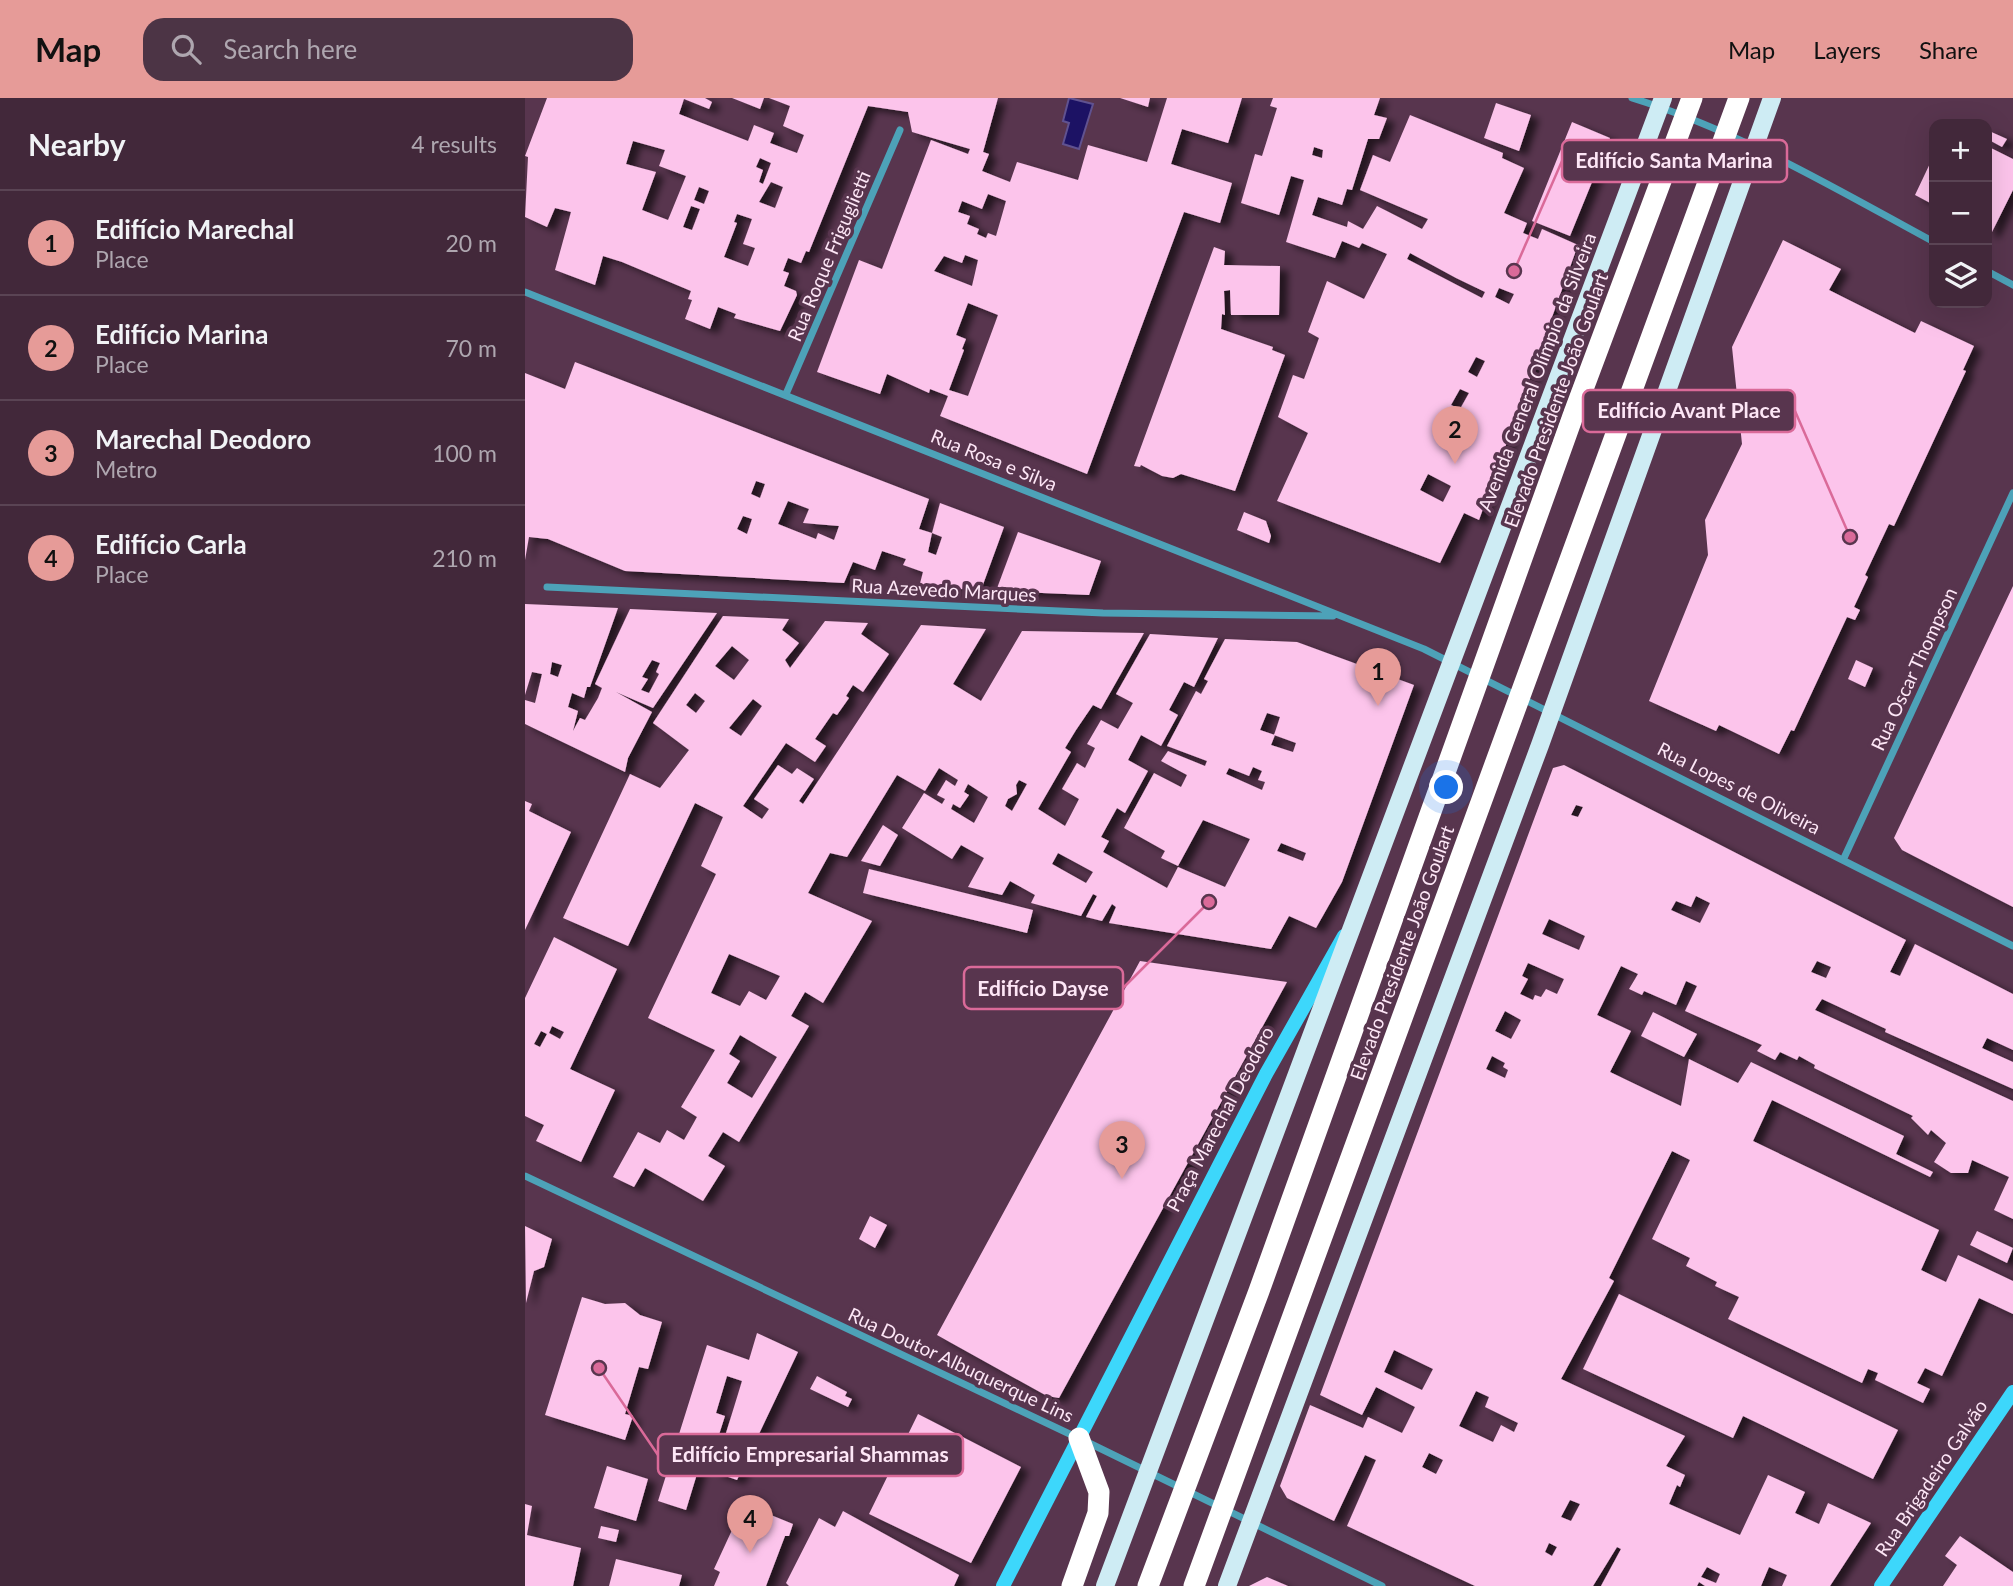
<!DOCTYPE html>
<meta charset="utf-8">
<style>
body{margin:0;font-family:Lato,sans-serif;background:#4c3445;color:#f1f3f6}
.controls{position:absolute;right:21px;top:21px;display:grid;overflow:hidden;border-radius:14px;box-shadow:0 7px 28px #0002}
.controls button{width:63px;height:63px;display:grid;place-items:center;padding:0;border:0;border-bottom:2px solid #5a4454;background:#42283a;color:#f1f3f6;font:35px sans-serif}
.you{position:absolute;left:922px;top:690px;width:24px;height:24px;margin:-18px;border:5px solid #fff;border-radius:50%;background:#1a73e8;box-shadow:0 0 0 10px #1a73e833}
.badge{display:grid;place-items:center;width:46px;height:46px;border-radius:50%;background:#e69b98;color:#111;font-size:23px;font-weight:700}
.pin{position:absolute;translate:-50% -58px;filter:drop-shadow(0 2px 4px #0008)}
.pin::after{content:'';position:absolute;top:37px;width:24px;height:21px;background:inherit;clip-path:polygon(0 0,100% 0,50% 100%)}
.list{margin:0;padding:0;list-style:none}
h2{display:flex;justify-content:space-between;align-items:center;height:91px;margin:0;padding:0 28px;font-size:30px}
h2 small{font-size:23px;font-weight:400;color:#aea6af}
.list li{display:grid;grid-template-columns:46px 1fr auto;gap:21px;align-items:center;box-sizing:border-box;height:105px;padding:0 28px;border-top:2px solid #5a4454}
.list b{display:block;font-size:26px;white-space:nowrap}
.list p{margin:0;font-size:23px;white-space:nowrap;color:#aea6af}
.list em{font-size:23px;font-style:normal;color:#aea6af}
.icon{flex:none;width:38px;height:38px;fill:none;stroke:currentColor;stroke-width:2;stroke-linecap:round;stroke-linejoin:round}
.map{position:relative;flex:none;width:1488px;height:1488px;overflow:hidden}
header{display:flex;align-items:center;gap:42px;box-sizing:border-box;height:98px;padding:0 35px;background:#e69b98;color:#111}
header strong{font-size:33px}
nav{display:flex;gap:38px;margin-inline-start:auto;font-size:24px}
.search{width:490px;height:63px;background:#4c3445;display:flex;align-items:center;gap:18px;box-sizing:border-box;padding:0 24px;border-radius:21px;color:#aea6af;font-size:26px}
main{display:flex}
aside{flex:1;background:#42283a}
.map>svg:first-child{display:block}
.water{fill:#1c1264;stroke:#605290;stroke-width:2}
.building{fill:#fcc4eb;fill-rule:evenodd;filter:url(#shadow)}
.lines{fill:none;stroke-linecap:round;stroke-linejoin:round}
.street{stroke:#4da2b8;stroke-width:7}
.secondary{stroke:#3dd7fb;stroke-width:14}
.primary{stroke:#ceecf4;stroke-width:18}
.highway{stroke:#fff;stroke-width:21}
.highway-bridge{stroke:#fff;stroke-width:21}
.labels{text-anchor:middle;stroke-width:7;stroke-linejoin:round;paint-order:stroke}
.street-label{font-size:19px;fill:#fde6f6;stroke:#58354e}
.leader{fill:none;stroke:#da6a99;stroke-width:2.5}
.callout-dot{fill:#da6a99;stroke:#58354e;stroke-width:2.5}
.callout{fill:#58354e;stroke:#da6a99;stroke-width:2.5}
.callout-label{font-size:21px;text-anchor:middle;font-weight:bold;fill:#fde6f6}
</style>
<header>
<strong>Map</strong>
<div class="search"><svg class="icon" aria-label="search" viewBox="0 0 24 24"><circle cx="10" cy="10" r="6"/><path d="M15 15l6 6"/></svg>Search here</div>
<nav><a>Map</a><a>Layers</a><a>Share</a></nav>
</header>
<main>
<aside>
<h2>Nearby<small>4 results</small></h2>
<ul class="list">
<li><span class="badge">1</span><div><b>Edifício Marechal</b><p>Place</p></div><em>20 m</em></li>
<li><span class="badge">2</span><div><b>Edifício Marina</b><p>Place</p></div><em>70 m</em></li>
<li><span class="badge">3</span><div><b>Marechal Deodoro</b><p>Metro</p></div><em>100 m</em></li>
<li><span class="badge">4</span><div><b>Edifício Carla</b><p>Place</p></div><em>210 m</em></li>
</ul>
</aside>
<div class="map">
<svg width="1488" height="1488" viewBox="0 0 1488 1488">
<defs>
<filter id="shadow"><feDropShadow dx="8" dy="4.5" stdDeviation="3.5" flood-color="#0009"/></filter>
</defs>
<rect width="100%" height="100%" fill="#58354e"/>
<!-- water -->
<path class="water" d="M544,0L568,6L554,51L538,46L544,25L538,23Z"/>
<!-- building -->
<path class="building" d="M22,0H180L187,4L184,11L159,1L154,16L223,43L229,27L249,35L245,45L272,55L279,37L258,28L265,8L244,0H473L458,54L464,56L457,73L485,84L492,64L553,82L563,47L622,64L642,0H717L703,45L657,31L646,66L707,85L695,125L659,114L562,376L415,318L423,298L405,291L404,295L362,276L355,296L292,274L334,162L357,171L406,42L443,56L445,51L387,34L383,14L343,8L284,154L281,153L276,165L263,160L258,173L264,175L259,188L271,193L272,197L255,233L209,220L211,216L193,209L185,231L160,221L167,202L163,201L166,193L97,164L78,158L70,187L30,172L46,114L30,110L22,129L0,119L3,59L0,58ZM108,43L140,52L134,68L161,78L143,122L117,112L131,74L101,66ZM235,60L246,65L238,86L234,84L238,72L231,69ZM246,84L258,89L250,110L234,104ZM174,89L184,93L179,106L169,102ZM463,96L481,103L471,138L463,135L461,140L452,136L454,131L442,126L445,118L433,114L437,103L457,111ZM166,108L175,111L167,132L158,129ZM212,116L227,121L218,146L230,150L223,168L199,159L212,125L209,124ZM440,157L453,162L447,188L409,173L419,158L437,165ZM443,205L473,217L443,298L424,292L439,252L437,251L441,241L431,237Z
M207,0H239L235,11Z
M595,0H625L623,9Z
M748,0H855L849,17L862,20L854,41H843L827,92L822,91L817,107L793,99L787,117L822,129L823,123L838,131L852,108L897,131L903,121L835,92L848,57L865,64L885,17L978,55L977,60L999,70L979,115L1002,125L998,135L1013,141L1017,131L1053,147L954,422L939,415L915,465L752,403L783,335L753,319L768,277L779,281L794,240L783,234L802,183L839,201L862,156L837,145L834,150L817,143L810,160L761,144L779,82L766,78L754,117L716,105L730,56L737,58L752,10L745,8ZM789,49L798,52L797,60L787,57ZM885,155L931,180L960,194L957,200L882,161ZM974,190L989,196L984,206L970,199ZM951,259L960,263L952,279L943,274ZM935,291L944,295L935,311L926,307ZM903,376L926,388L918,404L895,392Z
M971,5L1006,17L994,53L959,40Z
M1047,24L1085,40L1045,138L1007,123Z
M1462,32L1482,41L1477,49L1464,42L1462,48Z
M1462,48L1488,61V92L1466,136L1462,133Z
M1409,57V107L1390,97Z
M1258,142L1316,171L1304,192L1390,235L1396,223L1449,248L1438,272L1441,273L1369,428L1364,426L1340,477L1343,479L1329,509L1335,512L1330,522L1322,519L1269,633L1266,632L1254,656L1194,627L1191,633L1124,603L1183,457L1180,422L1217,346L1207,249Z
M689,149L700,153L699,167L755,168L754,217H706L705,192L699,193L700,217L697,216L696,231L748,249L747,252L760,257L710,393L656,376L648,380L637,378L616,367L615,369L609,368Z
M50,264L404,401L394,431L407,435L415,405L479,429L456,492L394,489L398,474L378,467L381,461L357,453L350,472L328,464L319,485L100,473L23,441L4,439L0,462V275L40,291ZM231,383L240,386L235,400L226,396ZM263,403L284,411L278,425L314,428L309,442L293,435L291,441L253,426ZM218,418L227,421L222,436L212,431ZM407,435L417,439L411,457L403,454Z
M719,414L741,423L746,438L744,445L712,432Z
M493,434L576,463L564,497L471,493Z
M1488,488V809L1377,752L1369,740Z
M0,506L93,510L65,589H62L59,600L47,595L43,609L53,613L48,633L55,620L60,622L73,600L77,590L70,586L105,511L192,515L128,610L91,594L127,614L103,660L100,674L0,626V602L10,605L17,576L7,574L0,597ZM127,562L135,565L131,574L134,576L124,595L116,592L123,581L117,579ZM27,564L37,567L33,579L25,576Z
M198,518L264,521L257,532L274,545L260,562L265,570L300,523L343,525L336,536L364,556L338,594L328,587L321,598L324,600L312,617L308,615L290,641L301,648L290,664L261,645L218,708L237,721L244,711L229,701L253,667L267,676L272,670L289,681L274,703L278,706L396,527L461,531L428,586L456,603L497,533L619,535L576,611L568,607L551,632L540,650L546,654L513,711L540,728L554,701L537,691L552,665L560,670L570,650L562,646L576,622L593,631L608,605L591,596L625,536L693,540L669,589L659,584L644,612L653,617L636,648L616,637L603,662L623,673L600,715L592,710L576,739L584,743L578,754L642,790L653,769L700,789L725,741L678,722L653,768L636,760L640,753L599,730L629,675L656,689L662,677L636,663L643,653L680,668L682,663L642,648L671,593L676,596L683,583L679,581L700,541L772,544L889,587L817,784L791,830L764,818L746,851L584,825L591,809L587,806L577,823L561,819L572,798L568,796L556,818L506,805L510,797L485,783L477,797L443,789L459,760L436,747L427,761L377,730L399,695L417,706L420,701L412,697L421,682L430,688L433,682L414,670L400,693L372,677L322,759L305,755L283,795L347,823L298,905L280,894L266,918L284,928L214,1044L198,1034L183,1058L200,1068L178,1103L120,1070L109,1089L88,1079L113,1034L135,1045L142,1032L159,1042L172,1019L156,1009L190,952L123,920L191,776L176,768L198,719L170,705L103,848L38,820L105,676L135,690L164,652L128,625ZM207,548L224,562L209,582L190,568ZM170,595L180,603L171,615L161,607ZM228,601L237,608L216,638L204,630ZM742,615L755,619L749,637L771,645L768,654L746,647L750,637L735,632ZM728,669L737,673L733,682L740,684L737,692L701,676L704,670L724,678ZM494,682L502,686L487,713L480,708L483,701L492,696L491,687ZM443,686L463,699L449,725L426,711L428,706L435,710L444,697L439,694ZM756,745L781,755L778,763L752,753ZM533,755L568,774L561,785L527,766ZM204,856L255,878L241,902L224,893L215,908L186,895ZM215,937L252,959L227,1000L202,985L215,963L204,956Z
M1331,562L1348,570L1340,589L1323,581Z
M1039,667L1381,842L1365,874L1375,878L1390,846L1488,896V952L1462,940L1457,950L1488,964V991L1360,934L1361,931L1297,901L1290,912L1488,1003V1121L1469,1112L1484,1079L1447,1062L1443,1075H1426L1409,1064L1421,1045L1406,1032L1403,1037L1386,1020L1388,1018L1289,970L1290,967L1274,958L1272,962L1255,954L1250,962L1232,953L1237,947L1160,913L1172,888L1161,883L1151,907L1119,893L1117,897L1104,891L1113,876L1096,868L1072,917L1106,933L1085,974L1156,1008L1164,961L1213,985L1226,964L1379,1038L1371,1056L1408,1074L1405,1079L1247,1002L1228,1043L1414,1132L1396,1172L1421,1184L1433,1157L1488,1183V1216L1454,1200L1417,1278L1400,1270L1392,1285L1405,1291L1398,1305L1350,1282L1353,1275L1343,1271L1337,1285L1203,1221L1214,1199L1190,1188L1192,1184L1161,1168L1165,1160L1127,1141L1165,1062L1147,1053L1084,1180L1089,1183L1036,1281L1160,1338L1141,1368L1160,1377L1155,1389L1152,1387L1144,1406L1215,1437L1243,1377L1280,1394L1270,1415L1294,1426L1303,1405L1346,1425L1305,1488H1257L1262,1477L1244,1469L1236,1488H1180L1174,1484L1172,1488H1076L1096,1451L1092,1449L1068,1488H950L822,1428L851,1362L840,1357L809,1423L762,1400L755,1388L785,1307L838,1330L843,1319L877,1335L890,1309L851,1289L837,1317L795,1297L1028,670ZM1051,707L1058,709L1053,719L1046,717ZM1171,798L1185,805L1175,825L1146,812L1151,803L1166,809ZM1024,821L1060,838L1054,852L1017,836ZM1292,863L1306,869L1301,880L1286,874ZM1003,865L1039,881L1032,896L1021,891L1016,899L1010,897L1008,902L995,896L1003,881L997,878ZM980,913L996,922L986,941L970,933ZM967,958L980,965L978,969L983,972L980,980L961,971ZM869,1252L908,1271L897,1292L859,1274ZM951,1293L964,1299L960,1309L993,1325L989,1334L976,1327L968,1344L934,1328ZM904,1355L918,1362L911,1376L897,1369ZM1045,1402L1055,1406L1046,1423L1036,1419ZM1024,1445L1032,1449L1027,1458L1020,1454ZM1182,1469L1195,1476L1191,1485L1176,1479Z
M0,703L7,706L4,713L46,734L0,832Z
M358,727L373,737L355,768L336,763Z
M344,771L508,812L502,835L338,795Z
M29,839L92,871L45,971L90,992L56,1064L11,1043L19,1027L0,1018V900ZM27,928L39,934L35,941L24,935ZM16,933L22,936L15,949L9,946Z
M615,863L762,884L534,1300L522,1298L412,1237Z
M1128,914L1172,936L1159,959L1116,938Z
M345,1118L362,1127L350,1150L334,1141Z
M0,1128L27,1141L19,1169L9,1173L1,1205Z
M1452,1133L1488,1150L1482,1165L1445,1147Z
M1094,1196L1373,1332L1348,1381L1218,1318L1208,1340L1058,1271Z
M57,1199L80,1206L100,1205L115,1217L137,1224L123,1271L114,1269L100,1316L108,1318L100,1342L20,1317Z
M232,1235L273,1254L212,1382L189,1374L217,1283L202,1278L191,1315L200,1318L188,1355L179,1353L161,1412L133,1403L182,1247L224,1262Z
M292,1278L322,1294L320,1298L327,1301L323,1309L285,1291Z
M393,1316L496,1369L446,1465L344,1416Z
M82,1368L123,1381L111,1423L69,1410Z
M0,1406L7,1408L2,1437L56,1450L48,1488H0Z
M219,1406L268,1426L264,1438H260L241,1488H189L195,1474L189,1471Z
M318,1413L434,1477L429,1488H264L261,1485L263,1481L294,1420L310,1429Z
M76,1428L94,1432L91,1444L73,1440Z
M1435,1438L1488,1474V1488H1418L1432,1467L1420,1458Z
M91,1461L157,1477L154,1488H84Z
M742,1479L763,1488H724Z"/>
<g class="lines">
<!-- street -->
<path class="street" d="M1107,0C1214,33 1311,91 1409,144
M1462,173L1488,187
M0,194L899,551L1488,848
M261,296L375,32
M22,489L578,515L808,518
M1319,760L1488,395
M0,1078L551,1339
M562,1344L857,1488"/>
<!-- secondary -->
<path class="secondary" d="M478,1488L741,976L819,838
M1356,1488L1488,1294"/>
<!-- primary -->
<path class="primary" d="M580,1488L1138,0
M702,1488L1015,647L1247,0"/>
<!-- highway -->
<path class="highway" d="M547,1488L573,1415L574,1394L554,1340"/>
<!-- highway-bridge -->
<path class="highway-bridge" d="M623,1488L734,1193L1049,315L1167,0
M669,1488L1214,0"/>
</g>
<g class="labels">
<!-- street labels -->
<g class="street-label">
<text transform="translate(304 158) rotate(-67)" y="7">Rua Roque Friguglietti</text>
<text transform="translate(1012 274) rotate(-69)" y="7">Avenida General Olímpio da Silveira</text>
<text transform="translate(1031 302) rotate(-70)" y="7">Elevado Presidente João Goulart</text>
<text transform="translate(469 362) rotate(22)" y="7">Rua Rosa e Silva</text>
<text transform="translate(419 492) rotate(3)" y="7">Rua Azevedo Marques</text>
<text transform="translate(1389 571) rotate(-65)" y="7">Rua Oscar Thompson</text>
<text transform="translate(1214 690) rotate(27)" y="7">Rua Lopes de Oliveira</text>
<text transform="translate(877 855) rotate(-70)" y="7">Elevado Presidente João Goulart</text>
<text transform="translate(695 1021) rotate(-62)" y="7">Praça Marechal Deodoro</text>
<text transform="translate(436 1267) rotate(25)" y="7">Rua Doutor Albuquerque Lins</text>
<text transform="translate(1406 1380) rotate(-56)" y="7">Rua Brigadeiro Galvão</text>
</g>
</g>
<!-- callouts -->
<path class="leader" d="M989 173L1037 63M1325 439L1270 313M684 804L598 890M74 1270L133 1357"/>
<g class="callout-dot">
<circle cx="989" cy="173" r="7"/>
<circle cx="1325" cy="439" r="7"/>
<circle cx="684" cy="804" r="7"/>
<circle cx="74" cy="1270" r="7"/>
</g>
<g class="callout">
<rect x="1037" y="42" width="225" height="42" rx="7"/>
<rect x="1058" y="292" width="212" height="42" rx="7"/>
<rect x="439" y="869" width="159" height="42" rx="7"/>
<rect x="133" y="1336" width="305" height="42" rx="7"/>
</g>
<g class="callout-label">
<text x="1149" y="70">Edifício Santa Marina</text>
<text x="1164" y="320">Edifício Avant Place</text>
<text x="518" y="898">Edifício Dayse</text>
<text x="285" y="1364">Edifício Empresarial Shammas</text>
</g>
</svg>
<div class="controls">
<button>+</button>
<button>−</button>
<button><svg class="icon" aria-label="layers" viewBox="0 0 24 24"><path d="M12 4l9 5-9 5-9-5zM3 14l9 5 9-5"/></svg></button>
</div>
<div class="you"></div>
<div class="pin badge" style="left:853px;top:608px">1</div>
<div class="pin badge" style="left:930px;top:366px">2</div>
<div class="pin badge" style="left:597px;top:1081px">3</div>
<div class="pin badge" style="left:225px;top:1455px">4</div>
</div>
</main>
